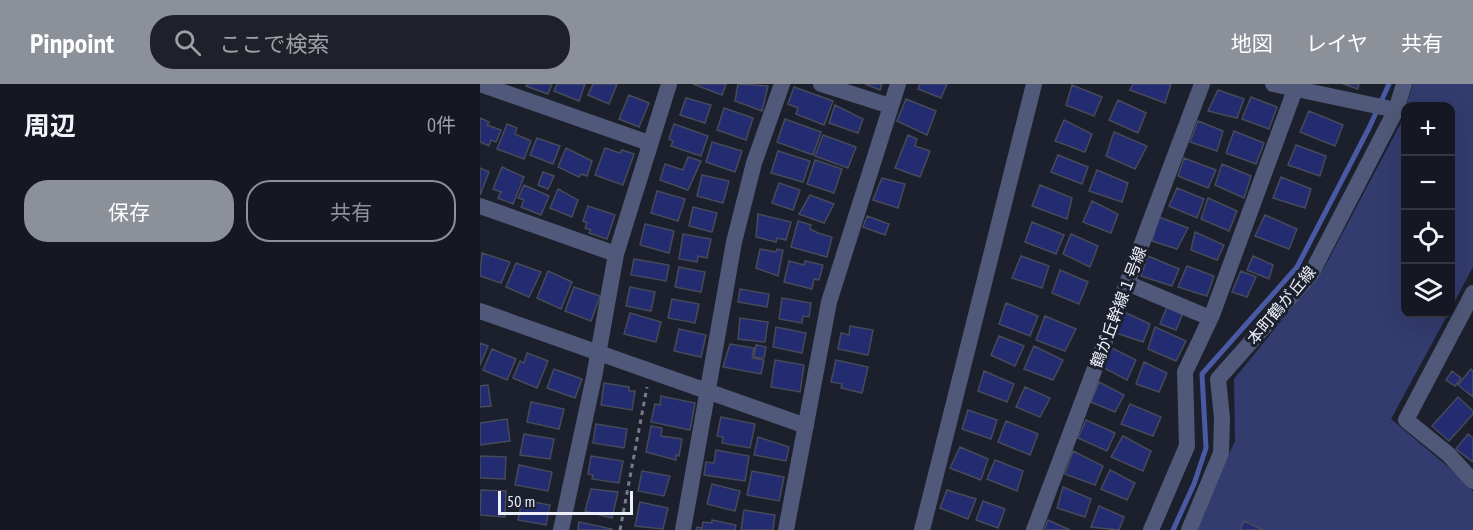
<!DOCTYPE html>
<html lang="ja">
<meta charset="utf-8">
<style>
body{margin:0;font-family:"PT Sans Narrow","Noto Sans JP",sans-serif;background:#1e212a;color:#f1f3f6}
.controls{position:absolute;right:18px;top:18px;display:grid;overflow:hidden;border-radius:12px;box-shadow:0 6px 24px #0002}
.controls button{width:54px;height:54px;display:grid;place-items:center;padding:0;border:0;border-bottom:2px solid #343740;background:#151822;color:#f1f3f6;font:30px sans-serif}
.scale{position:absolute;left:18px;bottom:15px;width:135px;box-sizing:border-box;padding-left:6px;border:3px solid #edf0f9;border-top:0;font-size:16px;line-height:21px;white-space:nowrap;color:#edf0f9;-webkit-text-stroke:4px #1c202d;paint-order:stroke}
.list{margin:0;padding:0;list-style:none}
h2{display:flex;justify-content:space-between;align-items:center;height:78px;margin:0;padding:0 24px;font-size:26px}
h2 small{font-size:20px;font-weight:400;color:#9da0a5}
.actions{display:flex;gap:12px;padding:18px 24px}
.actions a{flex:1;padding:14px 0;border:2px solid #8c9099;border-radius:24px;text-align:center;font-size:21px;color:#8c9099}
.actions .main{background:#8c9099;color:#fff}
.icon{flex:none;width:33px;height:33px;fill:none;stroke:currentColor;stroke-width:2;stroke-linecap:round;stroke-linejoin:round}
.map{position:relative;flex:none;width:993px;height:446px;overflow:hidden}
header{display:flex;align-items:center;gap:36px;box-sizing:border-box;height:84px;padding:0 30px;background:#8c9099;color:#fff}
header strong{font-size:28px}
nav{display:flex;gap:33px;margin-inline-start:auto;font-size:21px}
.search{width:420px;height:54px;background:#1e212a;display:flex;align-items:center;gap:15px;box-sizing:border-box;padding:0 21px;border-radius:24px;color:#9da0a5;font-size:22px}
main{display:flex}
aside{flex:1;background:#151822}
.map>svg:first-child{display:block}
.green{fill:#323c6e}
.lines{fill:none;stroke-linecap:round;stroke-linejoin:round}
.stream{stroke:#4a59a3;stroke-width:5}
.building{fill:#232b71;stroke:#464a59;stroke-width:1.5}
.path{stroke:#797c88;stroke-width:3;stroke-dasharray:4.5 4.5;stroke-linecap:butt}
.minor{stroke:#505979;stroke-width:16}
.tertiary{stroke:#505979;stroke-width:16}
.labels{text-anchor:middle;stroke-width:6;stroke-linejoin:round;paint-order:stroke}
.street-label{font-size:16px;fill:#edf0f9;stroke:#1c202d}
</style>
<header>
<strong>Pinpoint</strong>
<div class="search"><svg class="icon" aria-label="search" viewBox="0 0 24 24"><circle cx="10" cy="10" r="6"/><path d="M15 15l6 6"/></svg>ここで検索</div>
<nav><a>地図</a><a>レイヤ</a><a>共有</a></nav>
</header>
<main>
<aside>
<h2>周辺<small>0件</small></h2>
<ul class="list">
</ul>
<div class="actions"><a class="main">保存</a><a>共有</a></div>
</aside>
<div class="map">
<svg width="993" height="446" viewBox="0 0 993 446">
<rect width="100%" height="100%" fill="#1c202d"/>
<!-- green -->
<path class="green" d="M933,0H993V183L971,224L970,22H926Z
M925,25L926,230H968L911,335L985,397L993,408V446H715L755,357L754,295L844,184L922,37Z"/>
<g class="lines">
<!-- stream -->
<path class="stream" d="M693,446L714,400L726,364L722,290L817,183L889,44L909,0"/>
</g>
<!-- building -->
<path class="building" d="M47,0H72L68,10L46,2Z
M77,0H105L99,17L74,7Z
M113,0H137L129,20L108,11Z
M213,0H246L242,11Z
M258,0L288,2L282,27L255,17Z
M385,0H402L400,6Z
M440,0H439H467L461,14L438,5Z
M653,0H691L685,19L650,6Z
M863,0H879L878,5Z
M592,1L622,13L614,32L586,21Z
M314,3L353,17L344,41L316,30L318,24L308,20Z
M738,6L764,15L757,34L728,27Z
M149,11L169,19L159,43L139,35Z
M771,13L797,23L789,45L762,35Z
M206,14L231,21L225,39L200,31Z
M426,15L456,27L447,51L417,37Z
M638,16L666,29L658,49L629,36Z
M355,21L383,35L378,49L349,39Z
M244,24L273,34L266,56L237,46Z
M829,27L863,41L855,62L820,48Z
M0,34L9,38L7,41L21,46L16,58L11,56L9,62L0,58Z
M305,35L341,48L333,71L297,58Z
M584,36L612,50L605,68L575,57Z
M718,37L743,47L737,67L710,58Z
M27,40L37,44L35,50L51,57L44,75L17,65Z
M194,40L228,52L221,72L191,62L193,57L189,55Z
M754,47L784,59L776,80L746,69Z
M634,48L667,62L655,85L626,72Z
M343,51L376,63L368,84L335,72Z
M428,51L437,55L435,62L450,67L440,93L415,84Z
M57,54L80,62L73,80L50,71Z
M232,58L262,67L255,88L226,78Z
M816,61L846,72L840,92L808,81Z
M86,64L112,77L107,92L101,90L99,93L78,83Z
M125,64L140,69L142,66L154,70L143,101L115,91Z
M298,67L330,77L323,98L291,89Z
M578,71L608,83L602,100L571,88Z
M208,73L221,77L208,106L180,96L185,80L203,86Z
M704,74L736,86L728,104L698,92Z
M335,76L362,85L354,109L327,100Z
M742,80L771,92L764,114L735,101Z
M22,83L44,93L33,120L18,114L21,108L13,105Z
M0,84L9,88L0,111Z
M617,86L648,99L642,118L609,107Z
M63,88L74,92L68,105L58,101Z
M222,91L249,97L243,119L217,112Z
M801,93L831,105L825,124L793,114Z
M402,94L425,100L418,124L393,116Z
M299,99L320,106L313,126L292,119Z
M44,101L69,112L61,131L41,123L44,116L38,114Z
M560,101L592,114L587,135L552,122Z
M697,104L724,115L717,134L689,122Z
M78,105L98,116L92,133L70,124Z
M177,107L205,115L198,137L171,129Z
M330,111L354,120L344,139L319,130Z
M728,114L757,127L749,147L721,135Z
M612,117L638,130L631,149L603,138Z
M108,122L135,131L127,155L109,149L111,146L105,144L107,139L103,137Z
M213,123L237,129L232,148L209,142Z
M278,130L311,138L306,156L297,154L296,158L276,153Z
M785,131L817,145L809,165L775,152Z
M387,132L409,140L405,151L383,143Z
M679,133L708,144L697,165L672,157Z
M318,137L331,141L330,145L338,149L352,153L347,173L311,163Z
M552,138L584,151L576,170L545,158Z
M165,140L194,147L189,169L160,161Z
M715,148L744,161L737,176L711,166Z
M203,150L231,155L227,174L218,172L217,178L199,175Z
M591,150L618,162L610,183L583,170Z
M280,165L296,168L297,165L303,166L298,192L276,184Z
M2,169L30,178L21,199L0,192Z
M541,172L569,182L562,204L532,194Z
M668,172L699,185L692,202L661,192Z
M773,172L793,181L789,195L767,186Z
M154,175L189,181L186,197L151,191Z
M309,177L324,181L325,177L343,181L339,196L334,195L332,205L304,198Z
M36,179L61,188L49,213L26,203Z
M707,182L734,192L727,212L698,203Z
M199,183L225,188L221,208L195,203Z
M580,186L608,198L599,220L572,209Z
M68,187L92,198L81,225L57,214Z
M761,187L776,193L767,213L752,208Z
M94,203L120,212L111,237L85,227Z
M150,203L175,208L171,227L146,222Z
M260,205L289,210L287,223L258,218Z
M302,214L331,219L329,233L323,232L322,239L299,235Z
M192,215L219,220L215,239L188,234Z
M526,219L558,232L550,252L519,240Z
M687,223L703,229L696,246L680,240Z
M642,227L670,240L663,258L633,248Z
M150,229L181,238L176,258L144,250Z
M565,232L596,245L585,267L556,256Z
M260,234L288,238L285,258L258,255Z
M370,242L393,246L388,271L358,265L361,249L369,251Z
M296,243L326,249L322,269L293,263Z
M675,243L706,257L696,277L668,265Z
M199,245L226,251L221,273L194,267Z
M519,252L544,262L535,282L511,271Z
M0,259L8,262L0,281Z
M250,260L274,264L272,274L284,276L281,290L243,283Z
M276,261L286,263L284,274L274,273Z
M554,262L583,276L573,296L544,285Z
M628,262L656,276L647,296L620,282Z
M12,265L36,275L27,296L3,286Z
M47,269L68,277L57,304L33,294L40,277L44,279Z
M295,276L324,281L320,308L291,303Z
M356,276L388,283L382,309L361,304L362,300L351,298Z
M664,278L687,289L679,308L656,300Z
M74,285L102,295L95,314L67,304Z
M991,285L993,287V313L978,301Z
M504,287L534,300L527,318L498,307Z
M972,287L981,294L975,302L966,296Z
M619,298L644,311L635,328L611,318Z
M124,299L149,303V307H155L152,326L121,321Z
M8,301L11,322L0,323V302Z
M545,303L570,314L560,333L536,323Z
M181,312L215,319L210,346L171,338L175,320L180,321Z
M978,313L993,327V330L969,357L952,342Z
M51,318L84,325L79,345L47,338Z
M650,320L681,333L673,352L641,340Z
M488,326L517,336L511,355L482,345Z
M241,333L275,340L270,364L242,359L243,353L237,352Z
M27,335L30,357L0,361V339Z
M606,336L635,349L627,367L598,354Z
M526,337L558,350L550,371L518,358Z
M116,340L147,345L144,364L113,359Z
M171,342L182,344L181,352L202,355L199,372L196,371V376L166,368Z
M44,350L74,355L70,375L40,371Z
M988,350L993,354V378L976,365Z
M643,352L671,367L663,387L631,373Z
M278,353L309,363L306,377L274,371Z
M480,363L508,375L501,396L470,384Z
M236,366L269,372L265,397L224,391L226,378L234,379Z
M593,367L623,382L615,401L585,390Z
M0,372L26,373L25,395L0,394Z
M111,372L143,377L139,399L112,395L113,391L108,390Z
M515,376L543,387L537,407L507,395Z
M39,381L72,388L68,407L35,401Z
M630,386L655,399L647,416L621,405Z
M162,387L190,392L184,412L158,407Z
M272,387L304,393L299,417L267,411Z
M232,400L260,407L255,427L227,420Z
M583,403L611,415L605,433L577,424Z
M111,405L138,408L132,434L105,427Z
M1,406L26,407L25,433L0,431Z
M467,406L496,415L488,435L460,424Z
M42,416L70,421L66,441L38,436Z
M503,417L525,425L518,444L496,436Z
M160,418L188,424L183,445L155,442Z
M619,422L644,433L639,446L611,443Z
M264,426L295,431L293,446H261Z
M232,436L256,441L255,446H216L217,443L222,444L223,438L232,439Z
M568,436L590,446H564Z
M764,437L783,446H760Z
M99,438L132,445V446H98Z"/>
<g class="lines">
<!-- path -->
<path class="path" d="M140,446L167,303"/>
<!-- minor -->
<path class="minor" d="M0,0L169,59
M341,0L410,22
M793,0L916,26
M0,122L136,170L114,293L81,446
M136,170L189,0
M647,199L730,234
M993,209L926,336L968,370L993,397
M0,227L326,342
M203,446L254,158L274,79L302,0
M306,446L349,218L418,0
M442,446L554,0
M671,446L707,362L705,288L732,231L817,0
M709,446L741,369L742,334L738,295L831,190L916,26L924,0"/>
<!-- tertiary -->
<path class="tertiary" d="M554,446L722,0"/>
</g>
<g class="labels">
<!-- street labels -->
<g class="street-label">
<text transform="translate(801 221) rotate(-50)" y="6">本町鶴が丘線</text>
<text transform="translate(638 223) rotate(-69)" y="6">鶴が丘幹線１号線</text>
</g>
</g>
</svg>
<div class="controls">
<button>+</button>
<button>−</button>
<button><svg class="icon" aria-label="locate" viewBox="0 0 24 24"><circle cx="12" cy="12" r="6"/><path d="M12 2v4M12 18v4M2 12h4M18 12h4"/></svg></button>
<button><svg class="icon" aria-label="layers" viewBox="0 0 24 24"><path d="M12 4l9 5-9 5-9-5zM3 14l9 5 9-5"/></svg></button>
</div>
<div class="scale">50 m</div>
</div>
</main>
